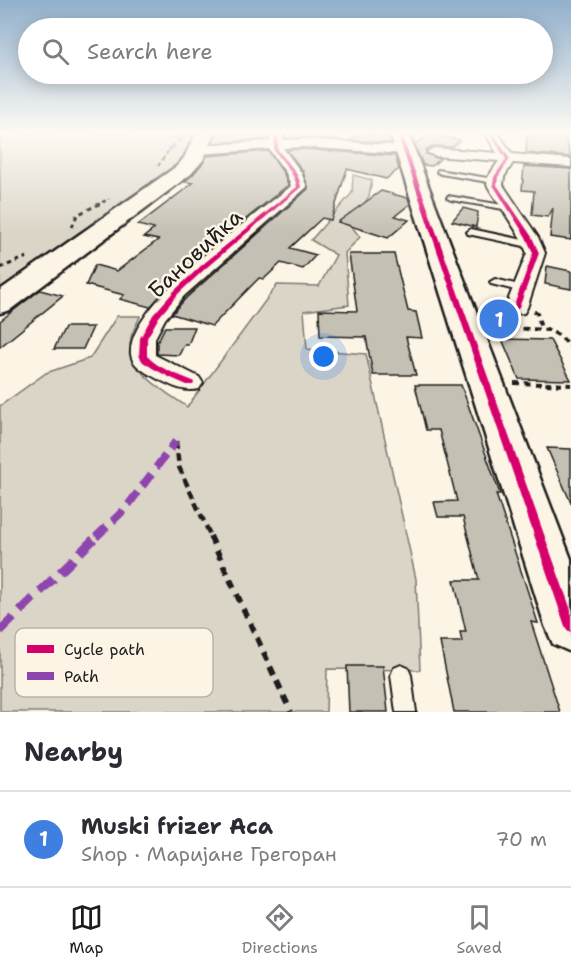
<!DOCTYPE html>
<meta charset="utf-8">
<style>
body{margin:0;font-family:"Shantell Sans",sans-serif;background:#f2f2f3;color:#2b2b33}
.you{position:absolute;left:324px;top:357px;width:21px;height:21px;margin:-15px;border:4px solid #fff;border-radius:50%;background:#1a73e8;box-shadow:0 0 0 9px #1a73e833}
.badge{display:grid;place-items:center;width:39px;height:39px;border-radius:50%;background:#1c1c1c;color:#fff;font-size:20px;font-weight:700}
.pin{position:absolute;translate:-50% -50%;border:3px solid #fff;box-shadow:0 2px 6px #0006}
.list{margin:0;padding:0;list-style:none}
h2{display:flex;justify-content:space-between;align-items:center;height:78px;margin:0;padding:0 24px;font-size:26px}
h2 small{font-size:20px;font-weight:400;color:#7c7c81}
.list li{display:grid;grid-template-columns:39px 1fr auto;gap:18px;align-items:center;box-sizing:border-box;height:96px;padding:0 24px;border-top:2px solid #e1e1e2}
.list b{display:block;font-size:22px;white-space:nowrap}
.list p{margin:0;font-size:20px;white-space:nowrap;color:#7c7c81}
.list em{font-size:20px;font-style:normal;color:#7c7c81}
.icon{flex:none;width:33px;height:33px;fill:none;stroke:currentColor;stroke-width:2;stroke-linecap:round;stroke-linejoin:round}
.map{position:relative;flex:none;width:571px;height:712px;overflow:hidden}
.search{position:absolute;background:#fff;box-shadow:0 3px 15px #0003;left:18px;right:18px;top:18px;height:66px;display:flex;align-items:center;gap:15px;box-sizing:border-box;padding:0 21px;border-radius:33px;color:#7c7c81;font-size:22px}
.sheet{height:174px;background:#fff}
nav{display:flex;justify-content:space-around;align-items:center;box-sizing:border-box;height:84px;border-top:2px solid #e1e1e2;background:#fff;font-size:16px;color:#7c7c81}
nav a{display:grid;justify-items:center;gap:3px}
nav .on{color:#1c1c1c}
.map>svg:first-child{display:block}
.green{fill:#dbd5c8;stroke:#7c7872;stroke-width:1.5}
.building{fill:#c4c0b3;stroke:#1c1c1c;stroke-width:1.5}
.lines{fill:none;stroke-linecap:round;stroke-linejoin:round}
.lane-casing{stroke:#1c1c1c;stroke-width:4}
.street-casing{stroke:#1c1c1c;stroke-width:4}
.secondary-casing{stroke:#1c1c1c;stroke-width:5}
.path-far4{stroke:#1c1c1c;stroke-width:2;stroke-dasharray:4 3;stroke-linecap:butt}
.path-far3{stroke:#1c1c1c;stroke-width:3;stroke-dasharray:4.5 4;stroke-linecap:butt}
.path-far2{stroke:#1c1c1c;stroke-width:4;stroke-dasharray:6 4.5;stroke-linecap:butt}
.path-far1{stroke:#1c1c1c;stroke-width:4.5;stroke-dasharray:8 5;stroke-linecap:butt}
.path{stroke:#1c1c1c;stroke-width:6;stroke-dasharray:9 7;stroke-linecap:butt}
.lane{fill:#fcf5e5;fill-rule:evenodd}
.street{fill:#fcf5e5;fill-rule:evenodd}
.secondary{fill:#fcf5e5;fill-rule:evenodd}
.quiet-far2{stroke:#8e44ad;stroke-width:4;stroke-dasharray:8 4;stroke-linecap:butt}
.quiet-far1{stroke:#8e44ad;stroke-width:8;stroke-dasharray:15 8;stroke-linecap:butt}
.quiet{stroke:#8e44ad;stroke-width:9;stroke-dasharray:19 9;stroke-linecap:butt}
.cycleway-casing{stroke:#fcf5e5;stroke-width:3}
.cycleway{fill:#d6006c;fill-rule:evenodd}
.labels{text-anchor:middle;stroke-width:5;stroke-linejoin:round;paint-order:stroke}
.street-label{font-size:22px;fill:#1c1c1c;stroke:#fcf5e5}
.key{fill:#fcf5e5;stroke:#b9b4a9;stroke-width:1.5}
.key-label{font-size:16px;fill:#1c1c1c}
</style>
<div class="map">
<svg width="571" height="712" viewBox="0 0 571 712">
<rect width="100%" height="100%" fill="#fcf5e5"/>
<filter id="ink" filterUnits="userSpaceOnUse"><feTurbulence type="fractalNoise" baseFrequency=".0167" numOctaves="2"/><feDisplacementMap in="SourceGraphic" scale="12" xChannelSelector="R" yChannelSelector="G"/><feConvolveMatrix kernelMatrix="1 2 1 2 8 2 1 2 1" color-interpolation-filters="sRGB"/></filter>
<g filter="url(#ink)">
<!-- green -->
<path class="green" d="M0,133H200L184,162L0,298Z
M353,175L372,180L369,196L351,226L360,237L345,253L349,305L304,311L307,349L366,354L416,579L420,670L327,669L326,712H0V406L46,373L90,358L117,316H140C138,323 132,331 131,338C125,371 165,391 187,407L277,285L319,286L336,255L311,240L352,193Z"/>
<!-- building -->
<path class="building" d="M217,133H237L269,134L268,139L212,143Z
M290,133H331V139H340L285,138V135Z
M362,133L389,137L391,143L350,140Z
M429,134L460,140L452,147L434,146L426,150V154L440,159L432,166L423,165L414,143H417Z
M527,135L565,138L571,157L526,153Z
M302,149L395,156L399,169L386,179L347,169L331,220L322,218L290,248L316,255L303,269L281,263L264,279L259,278L212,326L172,314L186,298L308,189L303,171L287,150Z
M268,151L284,174L288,185L194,261L150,307L120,299L124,295L86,285L95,265L117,271L158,240L144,237L154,229L138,225L193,183L185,182L207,156Z
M524,166L571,169V240L550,237L553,208L548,217L532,215L534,191L522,190Z
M381,191L408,198L410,204L395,216L409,220L388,238L338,222Z
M463,208L478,212L476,227L452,221Z
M349,254H394L408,311L416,312L422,338L406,337L416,375H373L366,337L320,336L319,310L357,311Z
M547,266L571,271V289L545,284Z
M40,290L63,296L0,347V321Z
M65,327H93L83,349H54Z
M165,327H195L188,345H184L179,355L157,354V343Z
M502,339L550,340L571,380L519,379Z
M415,385H461L500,494H496L538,623L531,622L560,712H454L440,642H462L460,632H466L454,580H479L463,517H438L434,502L457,501L439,430H426Z
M547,448L571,449V503Z
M347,666H383L388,712H349Z"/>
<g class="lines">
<!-- lane casing -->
<g class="lane-casing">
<path id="lane" d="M438,170L494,179L498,181L494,183L441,174L437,172Z
M448,196L509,206L513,208L509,210L451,200L447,198Z
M471,229L533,242L538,245L533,248L468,234L467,232Z
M495,279L527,287L528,289L523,292L491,284L490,282Z
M401,665L408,668L411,675L416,712H396L391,675L394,668Z"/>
</g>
<!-- street casing -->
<g class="street-casing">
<path id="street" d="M271,133H283V140L302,139L405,146L412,150L405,154L302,147L283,148L301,172L307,187L184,296L165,319L155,338V355L199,377L203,383L199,389C184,393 170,385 156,378C147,373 132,366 131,354C126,305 255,216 291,186L286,173L269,149L198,154L191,150L198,146L270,141Z
M485,133H498L512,154L571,159V167L513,163L504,177L503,185L538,237L545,253L527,308L524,313L516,314L508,313L505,308L527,253L520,237L487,185L488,177L499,161L434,156L427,152L434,148L497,153Z"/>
</g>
<!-- secondary casing -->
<g class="secondary-casing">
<path id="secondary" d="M196,133H214L203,160L191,174L10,310L0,313V290L177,166L184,158Z
M390,133H408L571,559V652L553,644L545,626Z"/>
</g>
<!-- path-far4 -->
<path class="path-far4" d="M158,166L169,150
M102,202L109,199"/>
<!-- path-far3 -->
<path class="path-far3" d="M72,227L77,215L105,201
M0,268L27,257"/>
<!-- path-far2 -->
<path class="path-far2" d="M534,311L537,313L541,329
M491,327L549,330L560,336L571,347
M514,383L571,385"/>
<!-- path-far1 -->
<path class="path-far1" d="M176,441L179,467L211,537"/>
<!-- path -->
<path class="path" d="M210,536L291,712"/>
<!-- lane -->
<use href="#lane" class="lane"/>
<!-- street -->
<use href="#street" class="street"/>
<!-- secondary -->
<use href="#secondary" class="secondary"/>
<!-- quiet-far2 -->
<path class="quiet-far2" d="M169,150L186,133"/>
<!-- quiet-far1 -->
<path class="quiet-far1" d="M96,537L126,508L176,441"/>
<!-- quiet -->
<path class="quiet" d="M0,631L97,536"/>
<!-- cycleway casing -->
<g class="cycleway-casing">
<path id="cycleway" d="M275,133H279L278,150C287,162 299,172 301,187L206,268L179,293L159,317L147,338V356C159,369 177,374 193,381L194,383L193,385H187L169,377L154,369L143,362L139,356L140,338L153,315L175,290L202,265L297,187C294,172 282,162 274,150Z
M397,133H401L571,610V632L567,630L565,626Z
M489,133H493L510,159L498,177L497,185L532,237L539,253L519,308L516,310L513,308L533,253L526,237L493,185L494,177L506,159Z"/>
</g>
<!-- cycleway -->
<use href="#cycleway" class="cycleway"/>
</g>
</g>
<!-- sky -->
<linearGradient id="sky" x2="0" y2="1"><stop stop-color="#91b0cc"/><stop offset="0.57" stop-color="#fefaf3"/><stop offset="1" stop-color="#fefaf3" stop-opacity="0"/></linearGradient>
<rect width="571" height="233" fill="url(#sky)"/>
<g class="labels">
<!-- street labels -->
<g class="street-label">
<text transform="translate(195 253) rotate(-43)" y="8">Бановићка</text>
</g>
</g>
<!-- legend -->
<rect x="15" y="628" width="198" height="69" rx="9" class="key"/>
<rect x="27" y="645" width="27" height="8" fill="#d6006c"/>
<rect x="27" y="672" width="27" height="8" fill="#8e44ad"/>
<g class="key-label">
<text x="64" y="655">Cycle path</text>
<text x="64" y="682">Path</text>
</g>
</svg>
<div class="you"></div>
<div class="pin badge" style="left:499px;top:319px;background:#3f7fe0">1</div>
<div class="search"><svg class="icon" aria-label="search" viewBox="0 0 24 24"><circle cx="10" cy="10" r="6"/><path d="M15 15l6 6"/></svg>Search here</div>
</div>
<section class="sheet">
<h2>Nearby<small></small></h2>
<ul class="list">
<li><span class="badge" style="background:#3f7fe0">1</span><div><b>Muski frizer Aca</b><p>Shop · Маријане Грегоран</p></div><em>70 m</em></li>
</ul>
</section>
<nav>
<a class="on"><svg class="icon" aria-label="map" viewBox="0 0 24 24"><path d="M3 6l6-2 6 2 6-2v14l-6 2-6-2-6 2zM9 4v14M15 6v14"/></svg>Map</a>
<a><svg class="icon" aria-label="directions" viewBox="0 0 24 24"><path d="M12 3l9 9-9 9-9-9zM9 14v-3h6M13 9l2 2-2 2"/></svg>Directions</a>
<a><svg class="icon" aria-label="saved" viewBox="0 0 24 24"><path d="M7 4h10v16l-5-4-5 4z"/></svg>Saved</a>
</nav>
